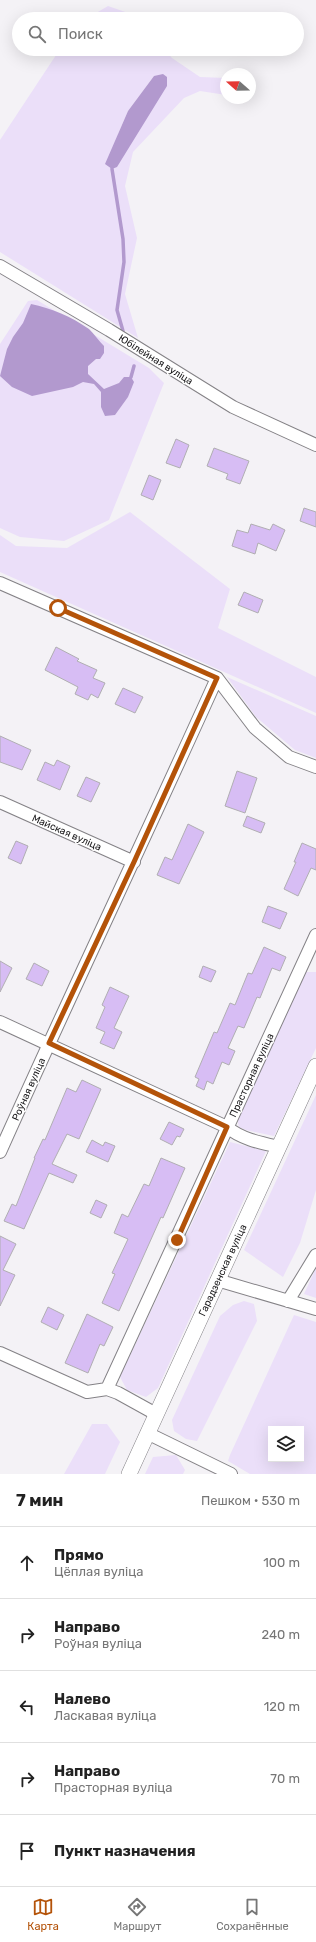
<!DOCTYPE html>
<html lang="ru">
<meta charset="utf-8">
<style>
body{margin:0;font-family:Rubik,sans-serif;background:#f2f2f2;color:#222}
.controls{position:absolute;right:12px;bottom:12px;display:grid;overflow:hidden;border-radius:0px;box-shadow:0 4px 16px #0002}
.controls button{width:36px;height:36px;display:grid;place-items:center;padding:0;border:0;border-bottom:1px solid #e0e0e0;background:#fff;color:#222;font:20px sans-serif}
.compass{position:absolute;left:220px;top:68px;width:36px;height:36px;border-radius:50%;background:#fff;box-shadow:0 4px 16px #0002;rotate:290deg}
.stop{position:absolute;width:12px;height:12px;margin:-9px;border:3px solid #b45309;border-radius:50%;background:#fff}
.stop.end{background:#b45309;border-color:#fff;box-shadow:0 1px 4px #0008}
.list{margin:0;padding:0;list-style:none}
h2{display:flex;justify-content:space-between;align-items:center;height:52px;margin:0;padding:0 16px;font-size:17px}
h2 small{font-size:13px;font-weight:400;color:#767676}
.list li{display:grid;grid-template-columns:26px 1fr auto;gap:12px;align-items:center;box-sizing:border-box;height:72px;padding:0 16px;border-top:1px solid #e0e0e0}
.list b{display:block;font-size:15px;white-space:nowrap}
.list p{margin:0;font-size:13px;white-space:nowrap;color:#767676}
.list em{font-size:13px;font-style:normal;color:#767676}
.icon{flex:none;width:22px;height:22px;fill:none;stroke:currentColor;stroke-width:2;stroke-linecap:round;stroke-linejoin:round}
.map{position:relative;flex:none;width:316px;height:1474px;overflow:hidden}
.search{position:absolute;background:#fff;box-shadow:0 4px 16px #0002;left:12px;right:12px;top:12px;height:44px;display:flex;align-items:center;gap:10px;box-sizing:border-box;padding:0 14px;border-radius:22px;color:#767676;font-size:15px}
.sheet{height:412px;background:#fff}
nav{display:flex;justify-content:space-around;align-items:center;box-sizing:border-box;height:56px;border-top:1px solid #e0e0e0;background:#fff;font-size:11px;color:#767676}
nav a{display:grid;justify-items:center;gap:2px}
nav .on{color:#b45309}
.map>svg:first-child{display:block}
.green{fill:#ebdff9;fill-rule:evenodd}
.water{fill:#b299ce}
.lines{fill:none;stroke-linecap:round;stroke-linejoin:round}
.stream{stroke:#b299ce;stroke-width:3.5}
.building{fill:#d7bdf4;stroke:#b0aeb2}
.minor-casing{stroke:#848286;stroke-width:14}
.major-casing{stroke:#848286;stroke-width:16}
.minor{stroke:#fff;stroke-width:12}
.major{stroke:#fff;stroke-width:15}
.route{stroke:#b45309;stroke-width:5}
.labels{text-anchor:middle;stroke-width:3;stroke-linejoin:round;paint-order:stroke}
.street-label{font-size:10px;fill:#181719;stroke:#fff}
</style>
<div class="map">
<svg width="316" height="1474" viewBox="0 0 316 1474">
<rect width="100%" height="100%" fill="#f4f2f6"/>
<!-- green -->
<path class="green" d="M108,6L131,14L136,19H86Z
M60,49H164L172,58L200,77L226,78V95L200,91L184,98L133,152L125,186L137,238L125,294L138,338L0,252V140ZM154,76L148,116L128,147L118,134L128,111Z
M37,300L149,368L164,383L109,520L64,541L20,537L0,528V344L28,301Z
M130,512L230,589L218,628L316,677V713L0,572V535L16,546L67,548Z
M227,677L316,716V758L295,750L256,717Z
M304,972H316V1048L274,1136L246,1130L239,1127L237,1119Z
M316,1095V1190L300,1243L283,1277L244,1250Z
M230,1142L266,1151L158,1388L146,1397L127,1390L120,1377Z
M316,1268V1298L304,1294Z
M244,1301L254,1304L257,1321L197,1441L186,1439L174,1431L172,1420L220,1316L233,1305Z
M294,1315L316,1322V1474H250L228,1461L230,1455ZM271,1429H301V1459H271Z
M92,1424H107L120,1442L105,1474H64Z
M176,1455L185,1470L183,1474H145L153,1457Z"/>
<!-- water -->
<path class="water" d="M163,74L167,77V86L117,167L112,169L105,164L128,111L154,76Z
M31,304C51,308 72,317 89,329C94,334 99,341 104,346V353L100,359H96L88,366V374L104,389L119,383L124,377H131L134,382L128,397L115,415L105,416L101,407V392L94,384L83,382L73,387L32,396L12,387L0,376L7,349L13,337L23,323Z"/>
<g class="lines">
<!-- stream -->
<path class="stream" d="M112,169L123,239L124,262L117,310L123,331
M131,377L134,366"/>
</g>
<!-- building -->
<path class="building" d="M176,439L189,445L180,468L166,463Z
M214,448L249,461L240,484L226,479L228,474L207,466Z
M149,475L161,480L153,500L141,495Z
M304,508L316,512V527L300,521Z
M251,524L270,530L273,524L285,530L276,551L258,543L255,554L232,546L237,530L248,533Z
M244,592L263,600L258,613L238,605Z
M56,647L79,659L77,661L97,670L93,678L105,683L98,698L91,694L88,700L75,694L78,687L45,670Z
M123,688L143,697L135,713L115,704Z
M0,736L31,750L22,770L0,762Z
M57,760L70,766L60,790L37,780L45,762L54,766Z
M237,771L257,778L245,813L225,806Z
M86,777L100,783L91,802L77,796Z
M247,816L265,823L261,833L243,826Z
M188,824L204,832L179,884L157,875L165,857L172,860Z
M16,841L28,846L21,864L8,858Z
M302,843L316,849V870L311,868L298,896L284,889L296,862H294Z
M268,906L287,913L280,929L262,922Z
M264,947L286,957L280,971L272,968L260,998L257,997L244,1028L238,1026L228,1048L235,1051L229,1065L222,1062L213,1084L207,1081L204,1090L196,1086L199,1079L195,1077L214,1032L217,1033L230,1003L235,1005L248,973L252,974Z
M0,961L12,968L0,992Z
M34,963L49,971L42,986L26,979Z
M203,966L216,971L211,982L199,977Z
M110,987L129,996L114,1028L122,1032L114,1049L100,1043L105,1032L96,1028L105,1007L102,1005Z
M82,1080L101,1089L79,1139L67,1134L52,1164L77,1175L73,1183L49,1173L24,1229L4,1221L12,1204L16,1206L35,1158H34L43,1139L45,1140L67,1088L76,1092Z
M169,1122L184,1129L180,1137L177,1136L172,1145L160,1139Z
M92,1140L103,1146L105,1142L115,1146L108,1162L86,1152Z
M161,1158L185,1168L163,1218L161,1217L119,1311L102,1303L115,1274L112,1273L128,1239L114,1233L122,1214L128,1217L144,1184L149,1186Z
M96,1200L107,1205L101,1218L90,1213Z
M0,1236L16,1244L3,1270L15,1275L0,1306Z
M48,1307L64,1315L57,1330L41,1322Z
M87,1314L113,1327L104,1346L100,1344L88,1373L65,1363Z"/>
<g class="lines">
<!-- minor casing -->
<g class="minor-casing">
<path id="minor" d="M0,266L109,330L233,407L316,445
M0,583L217,678L255,728L289,757L316,767
M0,802L134,862
M0,1022L227,1127C241,1139 261,1143 279,1147
M0,1152C71,993 146,836 217,678
M217,1280L316,1309
M288,1301L316,1255
M0,1353L87,1392L107,1389L118,1393L156,1414
M107,1389L316,935
M147,1433L231,1474"/>
</g>
<!-- major casing -->
<g class="major-casing">
<path id="major" d="M129,1474L316,1066"/>
</g>
<!-- minor -->
<use href="#minor" class="minor"/>
<!-- major -->
<use href="#major" class="major"/>
</g>
<g class="lines">
<!-- route -->
<path class="route" d="M58,608L217,678L134,862L49,1043L227,1127L177,1240"/>
</g>
<g class="labels">
<!-- street labels -->
<g class="street-label">
<text transform="translate(156 359) rotate(32)" y="4">Юбілейная вуліца</text>
<text transform="translate(67 832) rotate(24)" y="4">Майская вуліца</text>
<text transform="translate(251 1075) rotate(-65)" y="4">Прасторная вуліца</text>
<text transform="translate(28 1089) rotate(-66)" y="4">Роўная вуліца</text>
<text transform="translate(222 1270) rotate(-65)" y="4">Гарадзенская вуліца</text>
</g>
</g>
</svg>
<div class="controls">
<button><svg class="icon" aria-label="layers" viewBox="0 0 24 24"><path d="M12 4l9 5-9 5-9-5zM3 14l9 5 9-5"/></svg></button>
</div>
<svg class="compass" viewBox="-18 -18 36 36"><path d="M0-13l5 13h-10z" fill="#e53935"/><path d="M0 13l5-13h-10z" fill="#767676"/></svg>
<div class="stop" style="left:58px;top:608px"></div>
<div class="stop end" style="left:177px;top:1240px"></div>
<div class="search"><svg class="icon" aria-label="search" viewBox="0 0 24 24"><circle cx="10" cy="10" r="6"/><path d="M15 15l6 6"/></svg>Поиск</div>
</div>
<section class="sheet">
<h2>7 мин<small>Пешком · 530 m</small></h2>
<ul class="list">
<li><svg class="icon" aria-label="ahead" viewBox="0 0 24 24"><path d="M12 20V5M6 11l6-6 6 6"/></svg><div><b>Прямо</b><p>Цёплая вуліца</p></div><em>100 m</em></li>
<li><svg class="icon" aria-label="right" viewBox="0 0 24 24"><path d="M7 20v-9h11M14 6l5 5-5 5"/></svg><div><b>Направо</b><p>Роўная вуліца</p></div><em>240 m</em></li>
<li><svg class="icon" aria-label="left" viewBox="0 0 24 24"><path d="M17 20v-9H6M10 6l-5 5 5 5"/></svg><div><b>Налево</b><p>Ласкавая вуліца</p></div><em>120 m</em></li>
<li><svg class="icon" aria-label="right" viewBox="0 0 24 24"><path d="M7 20v-9h11M14 6l5 5-5 5"/></svg><div><b>Направо</b><p>Прасторная вуліца</p></div><em>70 m</em></li>
<li><svg class="icon" aria-label="arrive" viewBox="0 0 24 24"><path d="M6 21V4h12l-3 4 3 4H6"/></svg><div><b>Пункт назначения</b></div></li>
</ul>
</section>
<nav>
<a class="on"><svg class="icon" aria-label="map" viewBox="0 0 24 24"><path d="M3 6l6-2 6 2 6-2v14l-6 2-6-2-6 2zM9 4v14M15 6v14"/></svg>Карта</a>
<a><svg class="icon" aria-label="directions" viewBox="0 0 24 24"><path d="M12 3l9 9-9 9-9-9zM9 14v-3h6M13 9l2 2-2 2"/></svg>Маршрут</a>
<a><svg class="icon" aria-label="saved" viewBox="0 0 24 24"><path d="M7 4h10v16l-5-4-5 4z"/></svg>Сохранённые</a>
</nav>
